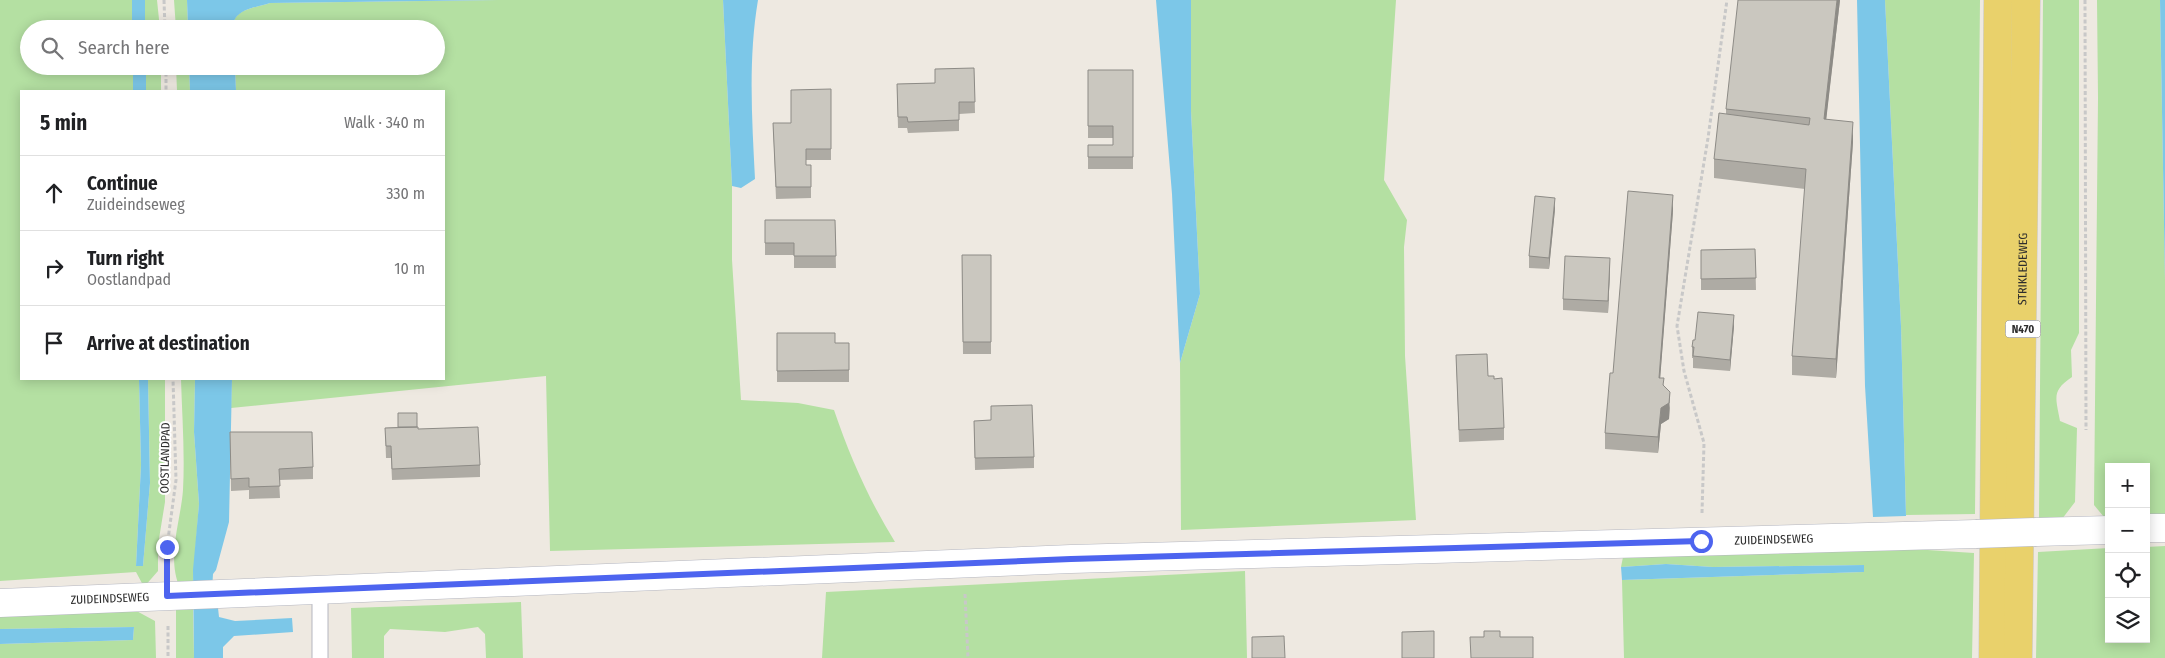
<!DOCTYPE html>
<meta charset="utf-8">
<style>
body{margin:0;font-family:"Fira Sans Condensed",sans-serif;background:#f6f6f6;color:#202124}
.controls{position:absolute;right:15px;bottom:15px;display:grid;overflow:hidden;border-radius:0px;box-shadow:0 2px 12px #0003}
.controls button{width:45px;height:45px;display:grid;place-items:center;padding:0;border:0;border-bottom:1px solid #e0e0e0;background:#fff;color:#202124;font:25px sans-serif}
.stop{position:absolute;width:15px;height:15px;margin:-11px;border:4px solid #4d64ef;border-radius:50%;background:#fff}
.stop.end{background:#4d64ef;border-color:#fff;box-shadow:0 1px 5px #0008}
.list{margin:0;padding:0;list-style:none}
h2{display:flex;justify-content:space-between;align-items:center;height:65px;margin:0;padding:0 20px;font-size:21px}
h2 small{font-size:16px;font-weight:400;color:#757577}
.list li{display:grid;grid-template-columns:32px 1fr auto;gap:15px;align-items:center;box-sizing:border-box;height:75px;padding:0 20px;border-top:1px solid #e0e0e0}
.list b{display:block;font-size:19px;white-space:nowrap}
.list p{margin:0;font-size:16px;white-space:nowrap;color:#757577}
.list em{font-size:16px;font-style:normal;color:#757577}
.icon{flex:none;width:28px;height:28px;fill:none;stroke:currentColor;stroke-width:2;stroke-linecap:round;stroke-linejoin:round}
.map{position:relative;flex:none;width:2165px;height:658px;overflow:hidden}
.search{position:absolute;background:#fff;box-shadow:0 2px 12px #0003;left:20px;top:20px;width:425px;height:55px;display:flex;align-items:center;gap:12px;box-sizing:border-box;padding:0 18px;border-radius:28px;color:#757577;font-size:19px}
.panel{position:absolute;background:#fff;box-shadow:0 2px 12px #0003;left:20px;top:90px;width:425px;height:290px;border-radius:0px}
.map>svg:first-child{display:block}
.green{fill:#b4e0a2}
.water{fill:#7cc7e8}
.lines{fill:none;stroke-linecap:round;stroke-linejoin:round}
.lane-casing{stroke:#b4b6c0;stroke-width:17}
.secondary-casing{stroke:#b4b6c0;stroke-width:29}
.primary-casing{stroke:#c8c8c8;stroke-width:29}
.path{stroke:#c8c8c8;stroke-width:3;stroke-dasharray:4 2.5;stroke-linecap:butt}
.lane{stroke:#fff;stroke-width:15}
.secondary{stroke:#fff;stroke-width:28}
.primary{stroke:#e9d16b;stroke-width:28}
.secondary-bridge-casing{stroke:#b4b6c0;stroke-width:29;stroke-linecap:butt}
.secondary-bridge{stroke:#fff;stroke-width:28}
.wall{fill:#aeaba4}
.shaded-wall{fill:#8d8b86}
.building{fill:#cac7bf;stroke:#8d8b86}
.route{stroke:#4d64ef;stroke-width:6}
.labels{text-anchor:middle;stroke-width:4;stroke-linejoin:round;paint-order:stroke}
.shield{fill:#fff;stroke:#6c6c6c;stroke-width:1}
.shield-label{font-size:11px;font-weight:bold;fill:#2d2d2d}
.street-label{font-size:12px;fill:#2d2d2d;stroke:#fff}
</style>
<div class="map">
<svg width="2165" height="658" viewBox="0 0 2165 658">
<rect width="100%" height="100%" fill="#eee9e1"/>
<!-- green -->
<path class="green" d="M0,0H132V29H29V66H133V91H21V379H139L141,465L136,566H143L150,483L148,379H165V502L158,545V571L144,587L136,572L0,581Z
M145,0H157L160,29H145Z
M174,0H187L188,29H176Z
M498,0H723L732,186V260L741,400L798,403L834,410C850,457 869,500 895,542L550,551L546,376L231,408L232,379H444V91H236L235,66H436V29H233C231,9 255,8 270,3Z
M1191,0H1396L1384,180L1407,220L1404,247L1405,356L1416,520L1181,530L1180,363L1200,294L1191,111Z
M1885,0H1980L1975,514L1906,515L1901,326Z
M2043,0H2079V333L2071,350L2072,377C2051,391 2056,398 2060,421L2077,428L2075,502L2062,519H2039Z
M2097,0H2160L2165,280V517H2146V467H2109V517H2104L2094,505L2098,98Z
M146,66H161V91H146Z
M176,66H189L190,91H177Z
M181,379H195L194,432L199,504L193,582L180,588C166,558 181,520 183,490C185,453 182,415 181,379Z
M2165,546V658H2036L2038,552L2109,548V639H2146V547Z
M1912,549L1974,553L1972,658H1624L1622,580L1864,572V565L1713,567L1666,564L1621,567L1623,557Z
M1245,571L1247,658H822L826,592Z
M521,602L523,658H486L485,634L478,627L445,632L390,629L384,636V658H352L351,608Z
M193,607L194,658H176V608Z
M131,608L155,621L156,658H0V644L133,640L134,627L0,629V615Z"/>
<!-- water -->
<path class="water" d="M132,0H145V29H132Z
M187,0H498L270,3C255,8 232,9 233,29H188Z
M723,0H758C748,59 752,120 755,179L741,188L732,186Z
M1156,0H1191V111L1200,294L1180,363L1172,194Z
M1857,0H1885L1901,326L1906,516L1873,517L1865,386Z
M2160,0H2165V280Z
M133,66H146V91H133Z
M189,66H235L236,91H190Z
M139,379H148L150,483L143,566H136L141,465Z
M195,379H232L229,522L216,570L213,574L211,607L218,608L219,617L235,621L292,618L293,632L234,636L223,647V658H194L193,570L199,504L194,432Z
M1666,564L1713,567L1864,565V572L1622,580L1621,567Z
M134,627L133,640L0,644V629Z"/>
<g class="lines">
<!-- lane casing -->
<g class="lane-casing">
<path id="lane" d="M320,589V658"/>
</g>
<!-- secondary casing -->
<g class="secondary-casing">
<g id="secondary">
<path d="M2146,528H2165"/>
<path d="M2036,532L2109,530"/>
<path id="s1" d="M0,603L1071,559L1976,534"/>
</g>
</g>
<!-- primary casing -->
<g class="primary-casing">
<g id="primary">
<path d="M1993,658L1998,0"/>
<path id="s2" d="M2018,658L2026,0"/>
</g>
</g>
<!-- path -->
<path class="path" d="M164,0L165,29
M2085,0L2086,430
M166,66V91
M1702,513L1704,443L1684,371L1677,326L1708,138L1727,0
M167,567V547L176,480L173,379
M965,594L968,658
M168,626V658"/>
<!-- lane -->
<use href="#lane" class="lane"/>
<!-- secondary -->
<use href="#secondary" class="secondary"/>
<!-- primary -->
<use href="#primary" class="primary"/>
<!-- secondary-bridge casing -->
<g class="secondary-bridge-casing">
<path id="secondary-bridge" d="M1976,534L2036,532"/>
</g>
<!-- secondary-bridge -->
<use href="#secondary-bridge" class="secondary-bridge"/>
</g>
<!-- wall -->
<path class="wall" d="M1840,0L1826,119L1853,142L1836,378L1792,375V356L1805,189L1714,178V159L1726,114V109Z
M974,68L975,113L959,114V131L908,133L907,128H898L897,84L935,83Z
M1088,70H1133V169H1088V145H1113V138H1088Z
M831,89V160H806V165H811V198L776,199L773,123H791Z
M1555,209L1549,269L1529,268V256Z
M1673,211L1660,378L1664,386L1670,408L1669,419L1661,424L1658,453L1605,449V433L1613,373Z
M765,220H835L836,268H794V255H765Z
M1755,249L1756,290H1701V250Z
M962,255H991V354H963Z
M1610,270L1608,313L1563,310V299Z
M1734,326L1730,371L1693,368V358H1692V347L1695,340Z
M777,333L835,343H849V382H777Z
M1456,355L1488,376L1504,428V440L1459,442Z
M974,421L1034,457V468L975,470Z
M398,427H417L418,429L480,465V477L392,480L391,458H386L385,428Z
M230,432L313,467V479L279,480L280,498L249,499V490L231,491Z"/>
<!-- shaded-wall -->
<path class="shaded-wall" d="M1837,0H1840L1824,139V119Z
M1853,122V142L1836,378V359Z
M1673,195V211L1659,394V378Z
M1555,198V209L1549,269V258Z
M1610,258V270L1608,313V301Z
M1734,315V326L1730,371V360Z
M1670,392L1669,419L1661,424L1658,453V437L1661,408Z"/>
<!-- building -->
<path class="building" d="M1738,0H1837L1824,119L1853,122L1836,359L1792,356L1806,169L1714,159L1719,113L1809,125L1810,118L1726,109Z
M974,68L975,102H959V120L908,122L907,117H898L897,84L935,83V69Z
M1088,70H1133V157H1088V145H1113V126H1088Z
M831,89V149H806V165H811V187H776L773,123H791V90Z
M1628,191L1673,195L1659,378H1664L1663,385L1670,392L1669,403L1661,408L1658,437L1605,433L1610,373H1613Z
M1535,196L1555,198L1549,258L1529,256Z
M765,220H835L836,256H794V243H765Z
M1755,249L1756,278L1701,279V250Z
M962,255H991V342H963Z
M1565,256L1610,258L1608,301L1563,299Z
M1698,312L1734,315L1730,360L1693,356L1694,347H1692L1693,340H1695Z
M777,333H835V343H849V370L777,371Z
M1487,354L1488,376H1494V379L1502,378L1504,428L1459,430L1456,355Z
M1032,405L1034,457L975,458L974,421L991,420V406Z
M398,413H417V427H398Z
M418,427V429L478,427L480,465L392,469L391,446H386L385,428Z
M230,432H312L313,467L279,469L280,486L249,487V478L231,479Z
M1434,631V658H1402V632Z
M1484,631H1500V637H1533V658H1471L1470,637H1484Z
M1284,636L1285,658H1252V637Z"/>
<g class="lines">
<!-- route -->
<path class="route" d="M167,547V596L1071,559L1701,541"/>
</g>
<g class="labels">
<!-- shield labels -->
<rect class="shield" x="2005.5" y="320.5" width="35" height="17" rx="4"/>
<g class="shield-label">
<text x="2023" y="333">N470</text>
</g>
<!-- street labels -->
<g class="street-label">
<text dy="4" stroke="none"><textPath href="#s2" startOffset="389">STRIKLEDEWEG</textPath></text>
<text transform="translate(165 458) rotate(-89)" y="4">OOSTLANDPAD</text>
<text dy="4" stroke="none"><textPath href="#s1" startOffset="1775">ZUIDEINDSEWEG</textPath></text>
<text dy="4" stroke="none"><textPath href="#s1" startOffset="110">ZUIDEINDSEWEG</textPath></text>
</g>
</g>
</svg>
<div class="controls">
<button>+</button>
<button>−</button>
<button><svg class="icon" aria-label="locate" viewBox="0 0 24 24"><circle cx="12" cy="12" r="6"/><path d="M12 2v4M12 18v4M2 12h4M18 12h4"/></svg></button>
<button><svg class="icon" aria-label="layers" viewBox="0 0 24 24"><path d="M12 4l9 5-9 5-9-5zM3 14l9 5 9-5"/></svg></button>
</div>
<div class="stop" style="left:1701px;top:541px"></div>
<div class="stop end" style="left:167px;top:547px"></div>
<div class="search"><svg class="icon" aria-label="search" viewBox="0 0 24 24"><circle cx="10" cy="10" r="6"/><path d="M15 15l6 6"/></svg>Search here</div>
<section class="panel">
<h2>5 min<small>Walk · 340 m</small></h2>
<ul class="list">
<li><svg class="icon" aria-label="ahead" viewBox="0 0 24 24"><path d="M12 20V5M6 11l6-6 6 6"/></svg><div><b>Continue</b><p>Zuideindseweg</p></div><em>330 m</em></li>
<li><svg class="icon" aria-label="right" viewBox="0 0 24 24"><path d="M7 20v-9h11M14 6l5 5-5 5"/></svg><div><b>Turn right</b><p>Oostlandpad</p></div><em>10 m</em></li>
<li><svg class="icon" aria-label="arrive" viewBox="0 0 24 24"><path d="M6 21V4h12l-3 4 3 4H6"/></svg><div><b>Arrive at destination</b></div></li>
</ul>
</section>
</div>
